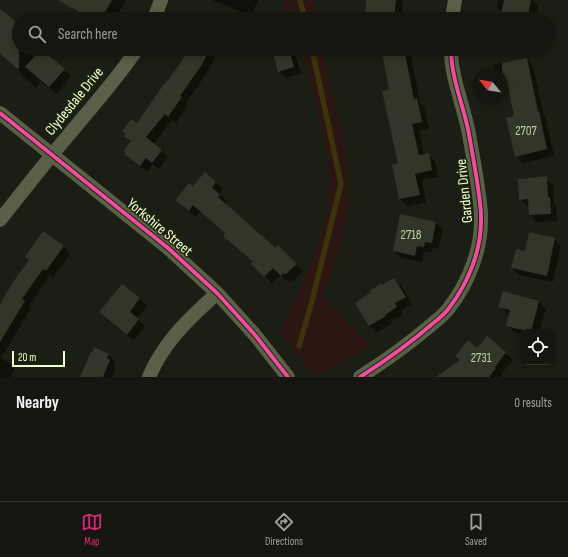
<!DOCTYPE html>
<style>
body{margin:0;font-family:"Sofia Sans Condensed",sans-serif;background:#21231d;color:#f1f3f6}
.controls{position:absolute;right:12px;bottom:12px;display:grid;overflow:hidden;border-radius:8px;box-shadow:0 2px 6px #0003}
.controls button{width:36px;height:36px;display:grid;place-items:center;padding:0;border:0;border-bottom:1px solid #33352f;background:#14160f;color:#f1f3f6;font:20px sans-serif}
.compass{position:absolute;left:472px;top:68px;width:36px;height:36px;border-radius:50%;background:#14160f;box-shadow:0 2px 6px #0003;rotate:300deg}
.scale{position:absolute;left:12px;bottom:10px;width:53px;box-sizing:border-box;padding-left:4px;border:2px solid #f2fed2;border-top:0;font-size:11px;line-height:14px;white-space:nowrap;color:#f2fed2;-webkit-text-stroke:3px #1d230f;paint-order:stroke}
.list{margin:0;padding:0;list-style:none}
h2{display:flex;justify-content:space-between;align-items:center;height:52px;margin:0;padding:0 16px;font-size:17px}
h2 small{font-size:13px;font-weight:400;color:#9d9f9e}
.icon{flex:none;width:22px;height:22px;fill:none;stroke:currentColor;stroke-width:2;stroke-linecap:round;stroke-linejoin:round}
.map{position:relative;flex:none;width:568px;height:377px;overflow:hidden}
.search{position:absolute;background:#14160f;box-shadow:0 2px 6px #0003;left:12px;right:12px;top:12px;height:44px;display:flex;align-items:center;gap:10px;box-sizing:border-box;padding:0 14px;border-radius:22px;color:#9d9f9e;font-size:15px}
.sheet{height:124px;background:#14160f}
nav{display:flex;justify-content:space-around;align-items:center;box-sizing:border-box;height:56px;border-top:1px solid #33352f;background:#14160f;font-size:11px;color:#9d9f9e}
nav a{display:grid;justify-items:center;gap:2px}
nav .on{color:#db2777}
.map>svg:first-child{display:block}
.green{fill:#2b1612}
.shadow{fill:#0007}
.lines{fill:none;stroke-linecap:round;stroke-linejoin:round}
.stream{stroke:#3c320c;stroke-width:5.5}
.building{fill:#313628}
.street{stroke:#5a5f48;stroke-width:14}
.cycleway-casing{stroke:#1d230f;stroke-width:6}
.cycleway{stroke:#ef4d9e;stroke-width:4}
.labels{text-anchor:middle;stroke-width:3;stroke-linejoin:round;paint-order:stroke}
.number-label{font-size:13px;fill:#c2cca8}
.street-label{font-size:15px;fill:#f2fed2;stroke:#1d230f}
</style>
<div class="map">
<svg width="568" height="377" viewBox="0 0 568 377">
<rect width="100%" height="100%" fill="#1b1e14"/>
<!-- green -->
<path class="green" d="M284,0H315L316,19H289L283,10Z
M303,49H322L343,134L348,167L349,206L341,246L323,296L370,346L323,373L316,375L309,371L280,332L314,257L327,214L330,179L328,158Z"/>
<!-- shadow -->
<path class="shadow" d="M68,0H126L115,19H83L66,3Z
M212,0H258L251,16Z
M367,0H403L402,19H366Z
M498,0H532L538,6L535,19H501L502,12L497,7Z
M0,10L19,26V49H40L71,76L57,94L41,81L36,88L16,69L17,68L0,54Z
M188,49H218L209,70L186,103L188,105L176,123L172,120L153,144L168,157L159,169L153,164L147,172L132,160L125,154L132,142L138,125L183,61Z
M282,49H290L295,54L301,74L286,78L279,71Z
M402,49H404L411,56L420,103L424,106L429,128L419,131L424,155L428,154L435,161L438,177L422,180L426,202L407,206L400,199L393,165L399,164L390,91Z
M526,59L533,66L544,117L546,119L554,156L523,163L516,156V117L510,90L504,91L502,89V74H495L494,65Z
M546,178L553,184L554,203L556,205L557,221L537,222L530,215V206H527L520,199Z
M216,182L223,189L219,194L227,202L225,204L276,249L278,247L303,271L293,281L291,280L288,282L281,275L272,283L253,264L254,263L231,243L226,234L201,211L196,217L183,207L176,200L194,188Z
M436,223L443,229L438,249L432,248L431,253L424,252L422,262L401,258L394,251Z
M43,232L64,247L70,254L53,278L50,275L29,306L31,308L1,358L8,362L15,369L10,377H0V302L1,301L3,302L29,260Z
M554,239L561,246L553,282L519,275L512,268L526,252Z
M394,279L401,286L412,304L401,311L403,314L391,322L392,323L377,333L370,326L356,303Z
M122,285L140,299L147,306L137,318L145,326L134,341L107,319L100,312Z
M504,292L539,302L546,309L539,332H523V335L514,332L507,325L510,314L507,313L500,306Z
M487,338L513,360L501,374L502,375L501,377H480L478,349Z
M108,354L115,361L114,365L116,367L112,377H81Z"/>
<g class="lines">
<!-- stream -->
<path class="stream" d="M300,0L305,19
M299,346L311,305L341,184L312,49"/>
</g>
<!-- building -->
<path class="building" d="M58,0H112L101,19H85L76,13L77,11Z
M366,0H396L394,19H365Z
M504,0H531L527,19H500Z
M0,9L19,24V70L0,54Z
M41,49L65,69L49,87L25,67Z
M187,49H209L203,63L180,96L182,97L168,117L165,114L146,137L162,150L152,163L146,158L140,166L124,154L125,152L124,150L131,141L124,136L126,134L122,131L131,119L137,123L164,84H165L182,61Z
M272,49H289L294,67L278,72Z
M397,49H404L414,99L417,98L422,122L412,124L419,155L429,153L432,170L415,174L420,195L399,199L392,165L398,163L382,91L389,90L382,52Z
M527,58L538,111H539L547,149L515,157L506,118L514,116L507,82L502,83V63Z
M205,172L216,182L212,188L220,194L218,197L276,248L278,245L297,264L285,275L284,273L281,276L273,268L264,277L251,264L253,262L223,236L225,233L193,205L189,211L175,200L189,183L193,186Z
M547,176L548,197H550L551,214L529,215L528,199L519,200L518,179Z
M400,214L436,222L432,243L425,242L424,247L417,246L415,256L393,251Z
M43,231L64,246L46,271L43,269L22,299L25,301L0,342V304L13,282L29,260L25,257Z
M529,232L555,238L547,276L511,268L516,249L525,251Z
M394,278L406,297L395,303L397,307L385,315L386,316L369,326L355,303L371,292L370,291L381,283L382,285Z
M122,284L140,298L130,312L139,319L127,335L99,312Z
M503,291L539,301L531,332L506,326L510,310L498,307Z
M487,336L506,352L495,367L496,368L489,377H436L460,360L455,356L468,340L477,348Z
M94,347L109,354L107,358L110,360L103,377H80L91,352H92Z"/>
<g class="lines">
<!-- street -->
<path class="street" d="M154,19L161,0
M452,19L455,0
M0,113L168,248L217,293L255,335L288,377
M0,220C24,190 47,160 72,131C94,104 118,78 137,49
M149,377C164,341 189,319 217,293
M360,377C385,361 409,344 431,325C437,320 444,315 449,308C469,282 482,249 481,216C481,209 480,202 479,195C476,172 472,151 468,129C462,102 451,76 451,49"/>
<!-- cycleway casing -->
<g class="cycleway-casing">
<path id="cycleway" d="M0,113L168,248L217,293L255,335L288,377
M360,377C385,361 409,344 431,325C437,320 444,315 449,308C469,282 482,249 481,216C481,209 480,202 479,195C476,172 472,151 468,129C462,102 451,76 451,49"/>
</g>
<!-- cycleway -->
<use href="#cycleway" class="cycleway"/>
</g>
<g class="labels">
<!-- number labels -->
<g class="number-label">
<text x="526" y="135">2707</text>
<text x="411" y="239">2718</text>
<text x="481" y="362">2731</text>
</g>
<!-- street labels -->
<g class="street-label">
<text transform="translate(74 101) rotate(-51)" y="5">Clydesdale Drive</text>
<text transform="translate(464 191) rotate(-96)" y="5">Garden Drive</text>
<text transform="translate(160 227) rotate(40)" y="5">Yorkshire Street</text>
</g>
</g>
</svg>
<div class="controls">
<button><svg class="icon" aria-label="locate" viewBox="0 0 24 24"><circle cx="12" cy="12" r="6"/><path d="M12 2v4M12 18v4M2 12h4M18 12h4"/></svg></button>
</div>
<svg class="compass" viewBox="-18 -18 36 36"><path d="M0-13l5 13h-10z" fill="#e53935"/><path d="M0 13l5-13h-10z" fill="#9d9f9e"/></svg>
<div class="scale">20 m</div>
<div class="search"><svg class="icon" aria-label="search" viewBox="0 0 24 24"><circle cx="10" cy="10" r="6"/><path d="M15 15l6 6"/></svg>Search here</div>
</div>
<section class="sheet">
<h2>Nearby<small>0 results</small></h2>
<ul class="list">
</ul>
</section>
<nav>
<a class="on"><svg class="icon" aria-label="map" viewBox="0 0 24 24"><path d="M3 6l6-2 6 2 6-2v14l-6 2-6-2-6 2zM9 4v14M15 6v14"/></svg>Map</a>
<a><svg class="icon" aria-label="directions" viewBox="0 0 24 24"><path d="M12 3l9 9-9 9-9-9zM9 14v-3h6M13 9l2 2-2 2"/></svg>Directions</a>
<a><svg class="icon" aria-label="saved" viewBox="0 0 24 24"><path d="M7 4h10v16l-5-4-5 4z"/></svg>Saved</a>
</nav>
